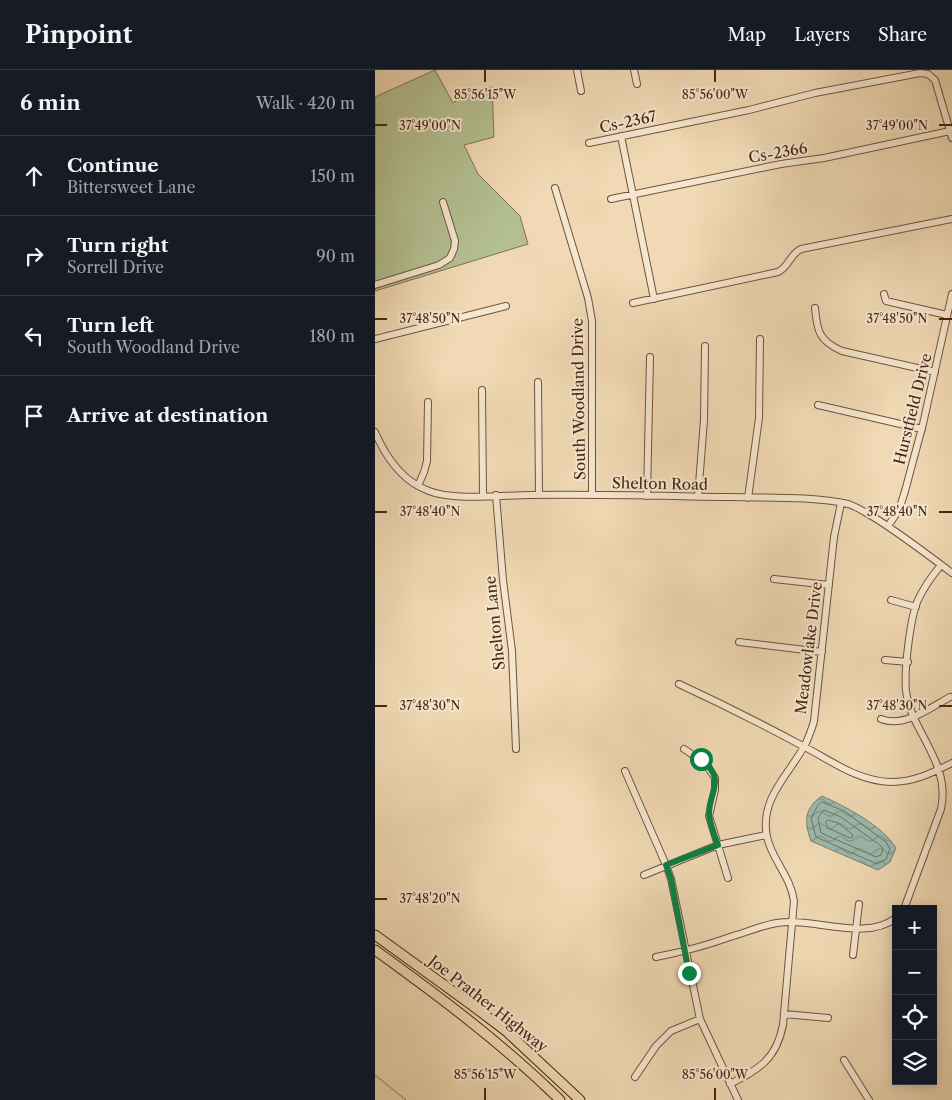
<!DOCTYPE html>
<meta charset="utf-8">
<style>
body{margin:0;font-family:"Libre Caslon Text",serif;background:#242831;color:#f1f3f6}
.controls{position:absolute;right:15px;bottom:15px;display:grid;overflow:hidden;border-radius:0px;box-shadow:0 2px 12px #0003}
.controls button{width:45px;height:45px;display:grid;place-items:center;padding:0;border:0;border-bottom:1px solid #363941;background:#171b24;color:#f1f3f6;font:25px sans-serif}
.stop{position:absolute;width:15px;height:15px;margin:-11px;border:4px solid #0b8043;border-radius:50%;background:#fff}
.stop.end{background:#0b8043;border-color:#fff;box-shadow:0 1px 5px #0008}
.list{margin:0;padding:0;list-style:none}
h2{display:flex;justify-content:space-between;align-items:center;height:65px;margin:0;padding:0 20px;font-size:21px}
h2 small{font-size:16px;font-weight:400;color:#9ea1a6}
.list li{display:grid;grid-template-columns:32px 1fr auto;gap:15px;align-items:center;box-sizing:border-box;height:80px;padding:0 20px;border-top:1px solid #363941}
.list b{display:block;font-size:19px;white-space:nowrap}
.list p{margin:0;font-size:16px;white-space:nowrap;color:#9ea1a6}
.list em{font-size:16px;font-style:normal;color:#9ea1a6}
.icon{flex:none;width:28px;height:28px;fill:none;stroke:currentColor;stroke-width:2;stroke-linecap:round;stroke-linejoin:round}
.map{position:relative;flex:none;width:577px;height:1030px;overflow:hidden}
header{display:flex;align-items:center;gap:30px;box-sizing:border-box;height:70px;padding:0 25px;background:#171b24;border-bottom:1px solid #363941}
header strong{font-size:24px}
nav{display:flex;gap:28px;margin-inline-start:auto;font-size:18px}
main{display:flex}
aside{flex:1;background:#171b24}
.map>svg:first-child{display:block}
.grass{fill:#b4c092;stroke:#7e7254}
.water{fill:url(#water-waves);stroke:#797e71}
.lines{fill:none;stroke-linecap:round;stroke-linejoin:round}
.shore{stroke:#717062;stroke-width:1}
.stream{stroke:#797e71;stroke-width:1}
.minor-casing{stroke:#72523d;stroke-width:8}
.highway-casing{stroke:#482515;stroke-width:11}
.minor{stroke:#f5e6ce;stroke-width:6}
.highway{stroke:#f0d9b4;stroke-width:9}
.route{stroke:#0b8043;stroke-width:6}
.ticks{fill:none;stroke:#482515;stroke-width:2}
.labels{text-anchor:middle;stroke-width:4;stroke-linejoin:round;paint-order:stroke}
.street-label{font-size:15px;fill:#482515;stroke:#f5e6ce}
.ticks-label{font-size:12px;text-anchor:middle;fill:#482515;stroke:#f5e6ce;stroke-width:4;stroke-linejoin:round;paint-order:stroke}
</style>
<header>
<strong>Pinpoint</strong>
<nav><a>Map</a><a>Layers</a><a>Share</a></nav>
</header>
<main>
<aside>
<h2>6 min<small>Walk · 420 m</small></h2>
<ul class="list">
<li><svg class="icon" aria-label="ahead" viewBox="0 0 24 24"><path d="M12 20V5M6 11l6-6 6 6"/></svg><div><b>Continue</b><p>Bittersweet Lane</p></div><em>150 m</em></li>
<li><svg class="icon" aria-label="right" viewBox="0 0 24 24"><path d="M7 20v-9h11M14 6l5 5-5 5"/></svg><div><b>Turn right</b><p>Sorrell Drive</p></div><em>90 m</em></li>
<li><svg class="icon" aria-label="left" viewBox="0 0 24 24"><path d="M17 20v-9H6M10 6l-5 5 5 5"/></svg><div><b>Turn left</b><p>South Woodland Drive</p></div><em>180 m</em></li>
<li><svg class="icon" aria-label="arrive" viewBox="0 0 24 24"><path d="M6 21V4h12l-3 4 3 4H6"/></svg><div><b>Arrive at destination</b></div></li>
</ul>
</aside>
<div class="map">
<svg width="577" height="1030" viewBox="0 0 577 1030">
<defs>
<pattern id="water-waves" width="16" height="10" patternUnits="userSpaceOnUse" patternTransform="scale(1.25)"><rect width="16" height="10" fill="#9abaaf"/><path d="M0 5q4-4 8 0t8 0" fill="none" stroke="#80978d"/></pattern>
</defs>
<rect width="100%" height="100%" fill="#f0d9b4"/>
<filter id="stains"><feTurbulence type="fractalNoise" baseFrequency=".004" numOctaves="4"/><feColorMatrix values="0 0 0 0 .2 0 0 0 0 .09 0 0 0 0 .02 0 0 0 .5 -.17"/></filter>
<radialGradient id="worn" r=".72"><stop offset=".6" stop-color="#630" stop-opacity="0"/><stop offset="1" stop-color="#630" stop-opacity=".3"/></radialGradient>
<!-- grass -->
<path class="grass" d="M60,0L78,33L96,22L117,17L119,67L89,75L103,104L145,146L153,174L0,221V27Z"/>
<!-- water -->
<path class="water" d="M447,726C471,737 507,755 521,778L515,792L503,800L436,771C429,752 429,738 447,726Z"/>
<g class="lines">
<!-- shore -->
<path class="shore" d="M447,732L469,741L511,772L515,779L511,789L502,794L441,767L436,748L443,735Z
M449,740L466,747L506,776L508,779L506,785L501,787L446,763L443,748Z
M453,750L463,753L477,764L478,767L475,768L453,758L451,752Z"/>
<!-- stream -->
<path class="stream" d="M0,1005L31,1030"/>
<!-- minor casing -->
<g class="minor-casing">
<path id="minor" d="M202,0L206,21
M259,0L262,14
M246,66L279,229
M214,73L374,40L440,23L545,3L553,4L560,10L577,68
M180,118L213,228L217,251V425
M236,129L406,94L449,88L575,61
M0,215L64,195L75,188L79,179L80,171L68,132
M509,224L511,231L572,245
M258,233L403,202C414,197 415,184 426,179L577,149
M440,238C442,261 444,271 467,281L560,302
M0,269L131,236
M163,312L164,425
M107,320L108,425
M443,335L547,359
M0,362C11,388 27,411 54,421C78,431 129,425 156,425C223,424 290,426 356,427C391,428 440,426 473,434C483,437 491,443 500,448C527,465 552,484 577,503
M43,416L49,402L52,391L53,332
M121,425L128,510L137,581L141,679
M272,426L275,287
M323,427L329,350L330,276
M373,428L384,348L385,269
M513,456L524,440L530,421L548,354L577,224
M399,509L454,515
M516,530L541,537
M364,572L447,582
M510,590L533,592
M304,614C345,633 385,653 424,674C454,689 481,711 516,712C539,712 557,703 577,693
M506,649C529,658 555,638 575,627
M309,679L330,693L340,708V720L334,746L353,808
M250,701L291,795L296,809L325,949L363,1030
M269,805L343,775L391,765
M529,839L566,739C574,703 552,677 538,646C535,638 532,629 531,621C529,601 535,548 543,530C549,517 557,506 566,495
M478,885L484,834
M281,887C307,882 333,875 358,866C376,861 394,852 413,852C447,851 492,870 521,848
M409,944L453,948
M469,990L494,1030
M260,1007L281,976L296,961L325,949
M355,1014C384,999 401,990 408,955L419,831C416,807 397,790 392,767C384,728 415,704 431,673C434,666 437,659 439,651L459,467L466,433"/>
</g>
<!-- highway casing -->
<g class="highway-casing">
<path id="highway" d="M0,865L94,933L131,961L205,1030
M0,880C65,927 128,974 185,1030"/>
</g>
<!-- minor -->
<use href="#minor" class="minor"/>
<!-- highway -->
<use href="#highway" class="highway"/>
</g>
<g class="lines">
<!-- route -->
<path class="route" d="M314,903L296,809L291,795L343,775C339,765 335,754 334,744C334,721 352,710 326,689"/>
</g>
<!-- ticks -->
<path class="ticks" d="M110,0V12M340,0V12M0,55H12M564,55H577M0,249H12M564,249H577M0,442H12M564,442H577M0,636H12M564,636H577M0,829H12M110,1018V1030M340,1018V1030"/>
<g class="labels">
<!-- street labels -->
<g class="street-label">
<text transform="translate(253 52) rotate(-12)" y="5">Cs-2367</text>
<text transform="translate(403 83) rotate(-10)" y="5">Cs-2366</text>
<text transform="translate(204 329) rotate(-91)" y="5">South Woodland Drive</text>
<text transform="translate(538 339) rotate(-76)" y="5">Hurstfield Drive</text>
<text transform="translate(285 414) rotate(1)" y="5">Shelton Road</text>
<text transform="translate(120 553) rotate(-96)" y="5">Shelton Lane</text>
<text transform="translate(434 578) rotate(-83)" y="5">Meadowlake Drive</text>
<text transform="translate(113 934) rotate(38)" y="5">Joe Prather Highway</text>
</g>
</g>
<g class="ticks-label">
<text x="110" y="29">85°56'15"W</text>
<text x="340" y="29">85°56'00"W</text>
<text x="55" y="60">37°49'00"N</text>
<text x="522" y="60">37°49'00"N</text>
<text x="55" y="253">37°48'50"N</text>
<text x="522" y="253">37°48'50"N</text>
<text x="55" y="446">37°48'40"N</text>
<text x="522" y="446">37°48'40"N</text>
<text x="55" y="640">37°48'30"N</text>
<text x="522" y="640">37°48'30"N</text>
<text x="55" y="833">37°48'20"N</text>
<text x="110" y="1009">85°56'15"W</text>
<text x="340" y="1009">85°56'00"W</text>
</g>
<rect width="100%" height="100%" filter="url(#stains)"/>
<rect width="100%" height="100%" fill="url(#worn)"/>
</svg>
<div class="controls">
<button>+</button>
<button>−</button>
<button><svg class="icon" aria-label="locate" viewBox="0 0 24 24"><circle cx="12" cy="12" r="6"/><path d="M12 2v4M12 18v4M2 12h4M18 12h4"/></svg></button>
<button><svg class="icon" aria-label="layers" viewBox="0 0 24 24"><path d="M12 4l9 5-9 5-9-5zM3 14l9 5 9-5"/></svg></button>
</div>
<div class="stop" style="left:326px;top:689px"></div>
<div class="stop end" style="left:314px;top:903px"></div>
</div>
</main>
